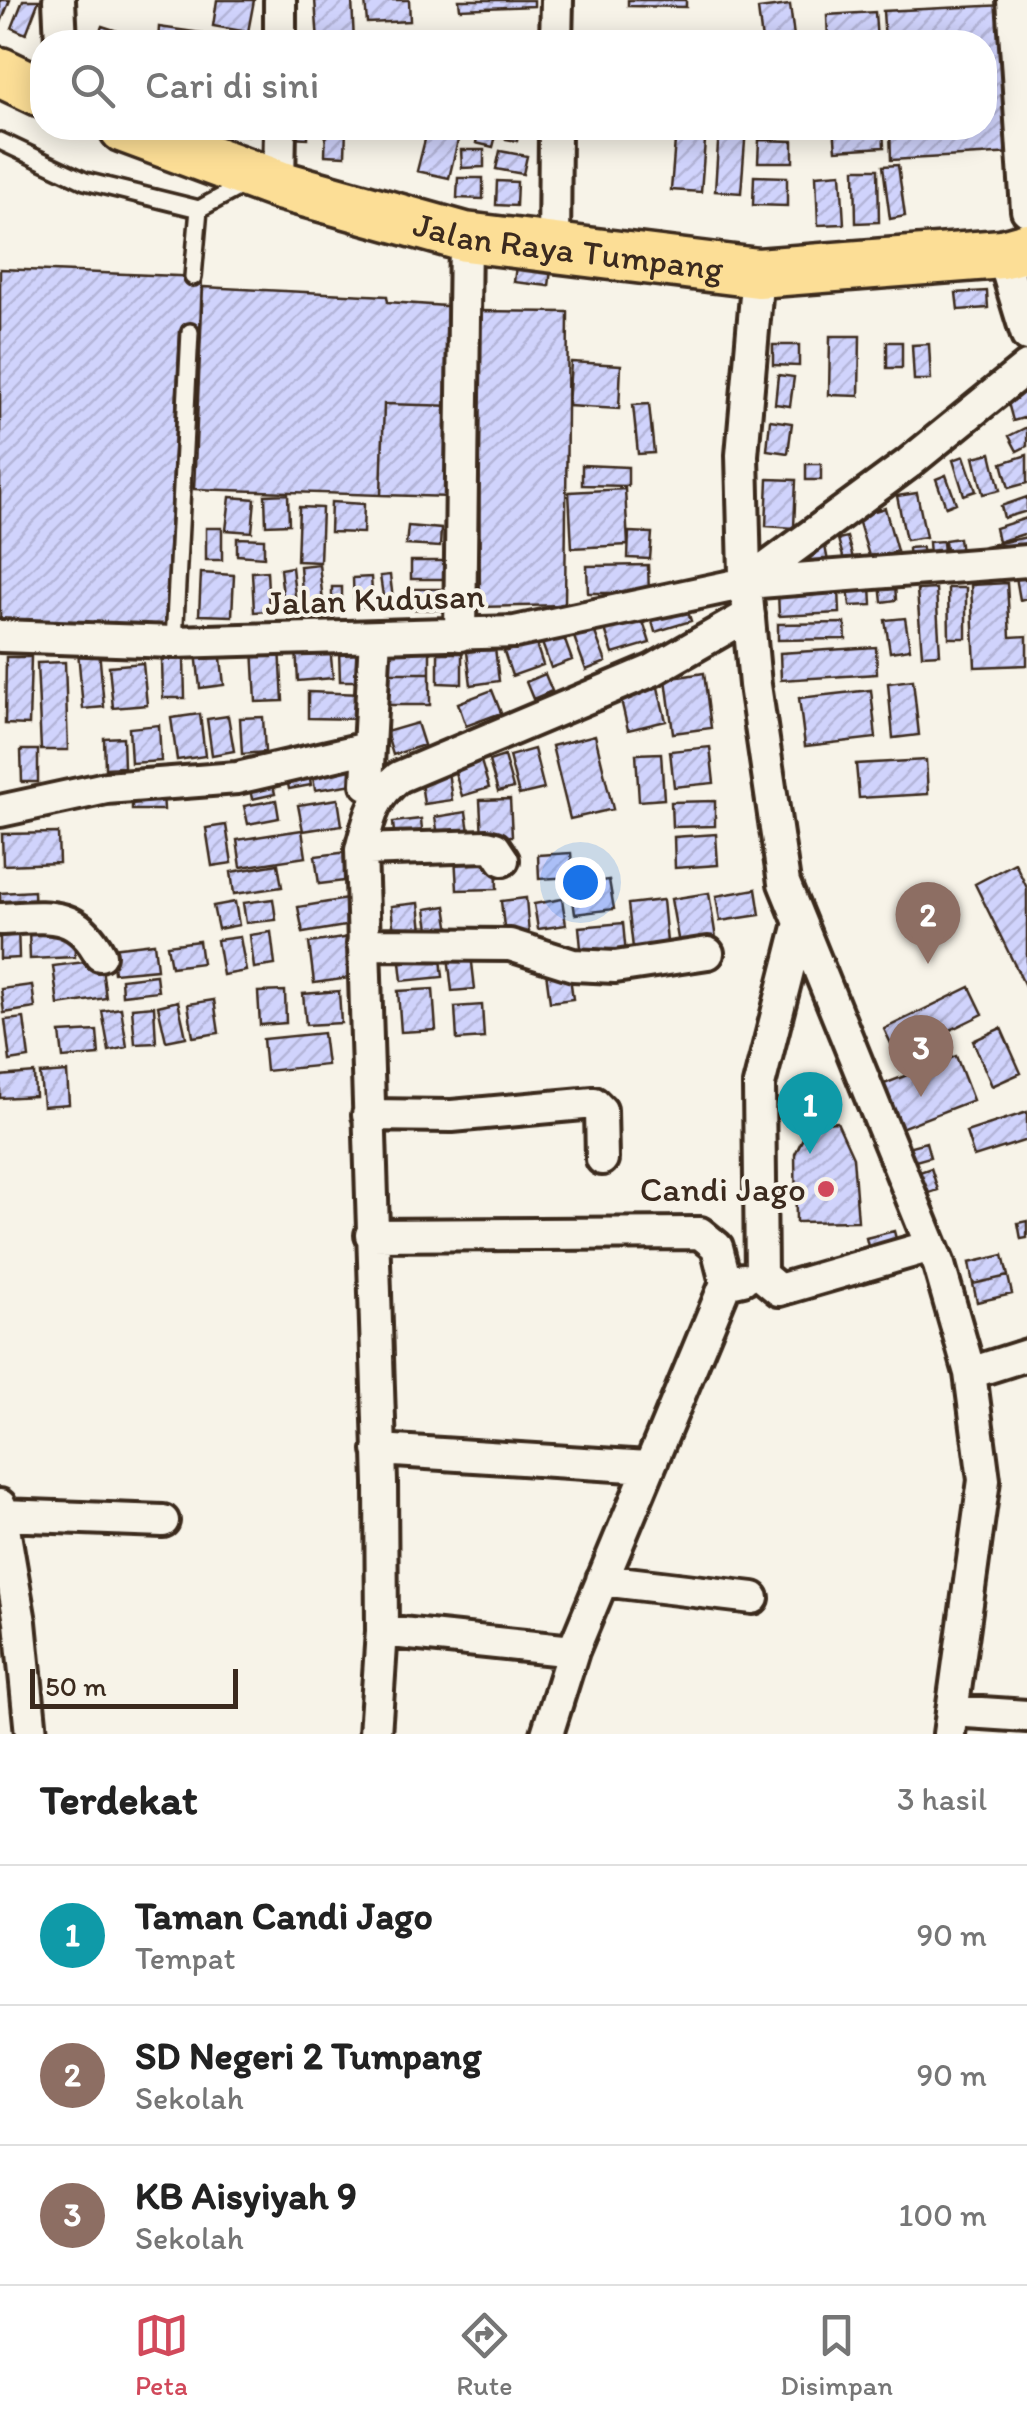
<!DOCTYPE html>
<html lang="id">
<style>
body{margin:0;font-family:Itim,sans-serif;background:#f2f2f2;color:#222}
.scale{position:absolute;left:30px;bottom:25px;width:208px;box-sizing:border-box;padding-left:10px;border:5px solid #3b2a1e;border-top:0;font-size:28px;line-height:35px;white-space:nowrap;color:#3b2a1e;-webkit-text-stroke:8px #f7f3e8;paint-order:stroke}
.you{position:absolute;left:580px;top:882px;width:35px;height:35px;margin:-25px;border:8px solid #fff;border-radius:50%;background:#1a73e8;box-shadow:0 0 0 15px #1a73e833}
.badge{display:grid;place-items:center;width:65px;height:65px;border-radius:50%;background:#d1495b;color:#fff;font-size:32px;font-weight:700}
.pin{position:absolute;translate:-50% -82px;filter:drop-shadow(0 2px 5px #0008)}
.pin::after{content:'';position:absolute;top:52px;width:35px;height:30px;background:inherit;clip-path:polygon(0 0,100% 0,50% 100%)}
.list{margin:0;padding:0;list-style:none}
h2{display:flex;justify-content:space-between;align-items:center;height:130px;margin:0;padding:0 40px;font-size:42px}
h2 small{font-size:32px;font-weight:400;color:#767676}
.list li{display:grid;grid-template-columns:65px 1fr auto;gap:30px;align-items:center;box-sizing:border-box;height:140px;padding:0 40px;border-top:2px solid #e0e0e0}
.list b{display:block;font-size:38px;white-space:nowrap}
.list p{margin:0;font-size:32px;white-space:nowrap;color:#767676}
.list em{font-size:32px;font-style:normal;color:#767676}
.icon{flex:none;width:55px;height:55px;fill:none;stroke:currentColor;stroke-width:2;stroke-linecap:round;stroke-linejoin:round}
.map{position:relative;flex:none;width:1027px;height:1734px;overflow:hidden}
.search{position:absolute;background:#fff;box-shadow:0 5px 25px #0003;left:30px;right:30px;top:30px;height:110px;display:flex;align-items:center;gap:25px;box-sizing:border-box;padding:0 35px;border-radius:40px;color:#767676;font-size:38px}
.sheet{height:550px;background:#fff}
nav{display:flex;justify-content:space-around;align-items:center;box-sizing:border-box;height:140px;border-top:2px solid #e0e0e0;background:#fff;font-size:28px;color:#767676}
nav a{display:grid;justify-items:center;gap:5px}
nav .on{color:#d1495b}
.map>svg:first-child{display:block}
.building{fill:url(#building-hatch);stroke:#3b2a1e;stroke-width:2.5}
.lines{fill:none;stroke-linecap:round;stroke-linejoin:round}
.lane-casing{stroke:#3b2a1e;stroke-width:22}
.street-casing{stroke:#3b2a1e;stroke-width:38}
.primary-casing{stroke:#3b2a1e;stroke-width:55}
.lane{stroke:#f7f3e8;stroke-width:15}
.street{stroke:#f7f3e8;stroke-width:30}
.primary{stroke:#fcde96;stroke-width:48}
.poi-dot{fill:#d1495b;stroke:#f7f3e8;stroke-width:4}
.labels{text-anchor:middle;stroke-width:8;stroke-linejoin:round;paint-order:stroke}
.street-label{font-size:35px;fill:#3b2a1e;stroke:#f7f3e8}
.poi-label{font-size:35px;fill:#3b2a1e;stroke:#f7f3e8;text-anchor:end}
</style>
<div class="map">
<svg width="1027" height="1734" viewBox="0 0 1027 1734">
<defs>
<pattern id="building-hatch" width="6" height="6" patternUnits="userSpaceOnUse" patternTransform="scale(2.5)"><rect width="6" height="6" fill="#d0d3fc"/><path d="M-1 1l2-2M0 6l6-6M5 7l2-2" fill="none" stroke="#b4b5d8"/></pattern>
</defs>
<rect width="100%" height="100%" fill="#f7f3e8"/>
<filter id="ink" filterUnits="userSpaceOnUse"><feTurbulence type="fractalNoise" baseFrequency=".01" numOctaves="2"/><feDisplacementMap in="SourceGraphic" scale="20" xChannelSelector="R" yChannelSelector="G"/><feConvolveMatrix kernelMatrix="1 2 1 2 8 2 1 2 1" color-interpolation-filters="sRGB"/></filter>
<g filter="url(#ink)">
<!-- building -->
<path class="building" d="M0,0H10L0,25Z
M23,0H39L26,34L12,28Z
M217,0H254L248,32L213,26Z
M315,0H352L354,42H318Z
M365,0H409L410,21L367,23Z
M459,0H534V6L460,9Z
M628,0H686V7L628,6Z
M790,5L794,37L762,41L758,9Z
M1005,5L1014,153L891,160L890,128H984V42H885L883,11Z
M875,12L877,42H828L827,15Z
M102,26L145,40V42H96Z
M159,27L202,33L201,42H158Z
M226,128H249L248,135L225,132Z
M290,128H308V138L290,137Z
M326,128H346L345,156L325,155Z
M428,128H461L449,178L417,171Z
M479,128H498L493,147L476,143Z
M508,128H519L517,141L506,139Z
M676,128H706L701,192L671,190Z
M719,128H746L741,193L715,191Z
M834,128H883L884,147L836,150Z
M759,140L793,141V162H758Z
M461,150H484V167L462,168Z
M500,151L527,156L523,174L496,169Z
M898,165L905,216L890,219L883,166Z
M855,169H878L879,222L856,223Z
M841,173L844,224L818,225L816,175Z
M754,176L787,177V206L753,205Z
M458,178H483V199L457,198Z
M497,181L517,182L516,206L496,205Z
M516,266L551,270L549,286L514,282Z
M0,269L202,277L200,332L180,331L165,630L0,622Z
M203,287L387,296L388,302L460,307L456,406L384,404L381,495L194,489Z
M987,291L988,308L958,310L956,293Z
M478,311L568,312L565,605L480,607Z
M830,336H860L859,396L829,395Z
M887,342H902V368H887Z
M929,344L931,380H914L912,345Z
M773,345H799V366L773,365Z
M571,362L621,365L619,409L568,406Z
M778,375L794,377L790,406L775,404Z
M1027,389V417L1013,421L1006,395Z
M384,404L456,406L452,497L381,495Z
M649,404L654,453L638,454L633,405Z
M770,420L792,423L788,453L767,450Z
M1027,427V446L1017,451L1009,436Z
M991,453L1000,490L983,494L974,457Z
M1027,455V483L1009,488L1002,463Z
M964,456L976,491L964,495L953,460Z
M806,464H821V480H806Z
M582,465L628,467V486L582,485Z
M946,475L956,503L946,507L936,479Z
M768,479L796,480L794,528L766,526Z
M625,489L628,545L572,548L569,492Z
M917,493L926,537L906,540L897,496Z
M288,494L289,524L266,525L265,495Z
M230,497L255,499L252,532L226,530Z
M1027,497V511L1004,518L1001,506Z
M331,502L364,504L363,533L330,532Z
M299,507L322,508L320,562L297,561Z
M885,508L897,551L870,559L857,516Z
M1027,518V533L998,542L995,528Z
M408,526L441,529L440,547L406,545Z
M206,528H222V560H206Z
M629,532L652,533L650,559L628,558Z
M847,537L856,569L847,571L838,539Z
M1027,537V552L988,560L985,546Z
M237,538L264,539V557L237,555Z
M959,538L962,561L947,563L945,540Z
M943,541L945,567L931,568L929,542Z
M825,546L830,572L793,570Z
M922,547L923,565L909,566L908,548Z
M411,561H448V579H411Z
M319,564L323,602L303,604L300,566Z
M648,565L649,593H588L587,566Z
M292,567L296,604L284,605L280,569Z
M267,571L269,611L254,612L252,572Z
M201,573L234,575L232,616L199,615Z
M390,575L394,608L385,609L380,576Z
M1027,575V598L1020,600L1016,577Z
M371,577L373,606L354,607L353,578Z
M895,583L896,600L882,602L880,584Z
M1007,583L1010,637L1027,636V665L975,667L971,585Z
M871,585L872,605L850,606L848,587Z
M332,587H342V607H332Z
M839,588L840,613L779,616L778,591Z
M948,588H966V638H949Z
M411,589H444L443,610L411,609Z
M936,589L940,654L922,655L917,590Z
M684,599L691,621L655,632L649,610Z
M642,618L650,643L613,654L605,629Z
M905,618L910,649L890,652L885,620Z
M845,623L846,639L778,640V624Z
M594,630L606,662L586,670L574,637Z
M563,635L572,660L551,668L542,643Z
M535,641L543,665L512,676L504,652Z
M330,646L333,678L298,681L296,649Z
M280,647L283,701L256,702L253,648Z
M876,647L877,674L781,680L780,653Z
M495,648L499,681L471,685L467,652Z
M99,649L104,707L83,709L78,651Z
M220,649L224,685L200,688L196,652Z
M339,650H368L369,681H340Z
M381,650H430V673H381Z
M438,653H462V684L438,683Z
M6,657H31L29,725L5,724Z
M184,659L185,698H163L162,660Z
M65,662L68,750H41L37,663Z
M143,663L147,705L113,708L109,666Z
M381,673H430V705H381Z
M704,673L711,728L673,733L666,679Z
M545,674L552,691L533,699L526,682Z
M656,679L666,721L628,730L618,687Z
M913,680L919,735L893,738L888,683Z
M492,690L501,713L466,726L458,703Z
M871,690L876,738L805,746L799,698Z
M308,692L363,694L362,719L308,718Z
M200,714L205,756L177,760L171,718Z
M228,716L234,751L212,755L207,719Z
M263,717L265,752L242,754L240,718Z
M417,723L424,745L393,755L386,732Z
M159,725L161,761L131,763L129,728Z
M595,735L613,809L570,819L552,746Z
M123,737L124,767L105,768L104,738Z
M710,747L714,783L674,787L670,751Z
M534,749L544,789L519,795L509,756Z
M21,750H38V782H22Z
M661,753L664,799L639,801L636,754Z
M356,756L360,783L315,790L311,763Z
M504,756L513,788L498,792L489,761Z
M926,760L928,794L859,798L856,764Z
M481,761L489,788L462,796L454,769Z
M308,766L311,785L289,789L285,769Z
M448,771L452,800L424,804L420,775Z
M271,775L275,794L252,799L248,779Z
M163,792L164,810H132V793Z
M338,799L342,825L303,831L298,805Z
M510,799L512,836L482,838L480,800Z
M276,800L279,818L248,824L244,806Z
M715,801V826L672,827L671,802Z
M466,812L470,838L439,842L435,817Z
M421,819L423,841L395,844L393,822Z
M226,825L232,863L212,866L206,828Z
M302,830L306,857L241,867L237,840Z
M58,833L59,863L3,865L2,834Z
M716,834L718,865L675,868L674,837Z
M349,852L353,880L319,884L315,856Z
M571,853L573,877L539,879L538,855Z
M496,854L497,889L457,890L455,855Z
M1015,863L1027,888V990L975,884Z
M278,864L282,887L234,894L231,872Z
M609,880L614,909L575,914L571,885Z
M756,889L760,915L720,921L716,896Z
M34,891L35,915L0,917V893Z
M709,893L716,939L679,944L671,899Z
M526,898L529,934L505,936L501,901Z
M273,899L276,920L246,923L243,903Z
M347,899L351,925L303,933L298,907Z
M562,899L566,925L538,929L534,904Z
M663,900L668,953L634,957L628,904Z
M235,902L239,925L218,929L213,906Z
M419,903L423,940L395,943L391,906Z
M446,906L451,938L431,942L426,909Z
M623,923L626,955L582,959L579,927Z
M18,924L19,958L0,959V925Z
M74,928L75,957L30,959L29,929Z
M271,932L275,965L254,968L250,935Z
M240,937L246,971L223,975L217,940Z
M350,937L356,977L314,983L309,943Z
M199,941L202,963L171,967L167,945Z
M154,943L157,969L114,973L111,948Z
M440,949L443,977L402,981L399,953Z
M471,954L475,989L452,991L448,956Z
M101,960L106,998L58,1005L53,966Z
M569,969L573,999L550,1002L546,972Z
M156,975L158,991L122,995L121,979Z
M32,985L35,1008L4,1013L1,989Z
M970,987L983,1014L897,1056L884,1029Z
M433,989L436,1030L401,1032L398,991Z
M285,991L286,1023L260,1025L258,992Z
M339,991L341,1023L306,1025L303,994Z
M214,1000L219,1033L193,1037L188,1004Z
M178,1001L186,1037L166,1041L158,1006Z
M482,1005L484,1038L457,1040L455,1007Z
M154,1006L156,1043L135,1044L132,1008Z
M121,1008L127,1047L109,1051L102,1011Z
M24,1018L29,1058L10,1061L5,1020Z
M1001,1028L1021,1073L992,1086L973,1041Z
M97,1031L99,1055L63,1058L60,1033Z
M323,1033L327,1065L266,1071L263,1039Z
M956,1056L973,1100L901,1128L884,1084Z
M67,1072L69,1104L43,1106L40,1074Z
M34,1073L35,1096L0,1098V1076Z
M1027,1112V1140L974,1157L966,1132Z
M837,1122L853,1157L858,1221L796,1222L795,1154L810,1124Z
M926,1142L930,1157L912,1162L907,1147Z
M931,1168L938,1190L918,1197L911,1175Z
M1027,1221V1238L1021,1239L1018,1223Z
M894,1231L899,1250L871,1259L866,1238Z
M1003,1255L1008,1276L973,1284L969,1263Z
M1008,1276L1012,1294L977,1302L973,1284Z"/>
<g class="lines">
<!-- lane casing -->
<g class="lane-casing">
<path id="lane" d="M0,141L85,181L199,209L247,183
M193,277L199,209
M174,642L190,332"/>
</g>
<!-- street casing -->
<g class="street-casing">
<path id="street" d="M59,0L61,42
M1013,0L1027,210
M280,42V0
M556,42L557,0
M279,185L280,128
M554,249L555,128
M1002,254L1027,336
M758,273L742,455L745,574L755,685L784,883L939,1265L970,1373L984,1480L949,1734
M749,581L909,463L1027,367
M460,635L465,237
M0,636L174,642L515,632L746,583L1027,561
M367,784L375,637
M0,811L106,788L237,778L367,748
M361,850L487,846L495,848L503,860
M0,919C46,917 76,909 100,955
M800,923L759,1085L761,1275L779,1290L931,1246
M363,944L510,945L573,965L615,967L708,953
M368,1115L452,1116L594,1103L601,1110L602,1159
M371,1235L700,1233L717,1247L726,1283L743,1279
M970,1373L1027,1355
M379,1450L648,1467
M0,1505L20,1622L31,1734
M2,1515L163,1521
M602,1580L753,1598
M382,1631L573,1651
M952,1711L1027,1716
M375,1734L382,1631L381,1483L361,850C369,819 372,798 399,777L653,670L749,615
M547,1734L573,1651L726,1283"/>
</g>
<!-- primary casing -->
<g class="primary-casing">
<g id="primary">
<path d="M0,72L42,92"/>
<path id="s1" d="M124,128L279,185L465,237L758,273L1002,254L1027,247"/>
</g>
</g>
<!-- lane -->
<use href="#lane" class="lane"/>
<!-- street -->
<use href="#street" class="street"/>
<!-- primary -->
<use href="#primary" class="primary"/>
</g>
</g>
<!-- markers -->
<circle class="poi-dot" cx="826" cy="1189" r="10"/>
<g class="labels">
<!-- street labels -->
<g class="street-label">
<text dy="12" stroke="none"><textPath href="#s1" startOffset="462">Jalan Raya Tumpang</textPath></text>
<text transform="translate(375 599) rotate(-2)" y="12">Jalan Kudusan</text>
</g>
<!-- poi labels -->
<g class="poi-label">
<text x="806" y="1201">Candi Jago</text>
</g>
</g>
</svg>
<div class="scale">50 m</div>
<div class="you"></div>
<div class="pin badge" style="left:810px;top:1154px;background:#0f9aa8">1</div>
<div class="pin badge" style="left:928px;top:964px;background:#8d6e63">2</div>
<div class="pin badge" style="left:921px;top:1097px;background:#8d6e63">3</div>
<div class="search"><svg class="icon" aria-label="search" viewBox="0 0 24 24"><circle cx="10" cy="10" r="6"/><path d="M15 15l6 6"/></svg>Cari di sini</div>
</div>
<section class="sheet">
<h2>Terdekat<small>3 hasil</small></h2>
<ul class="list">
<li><span class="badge" style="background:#0f9aa8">1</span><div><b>Taman Candi Jago</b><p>Tempat</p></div><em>90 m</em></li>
<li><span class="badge" style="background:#8d6e63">2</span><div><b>SD Negeri 2 Tumpang</b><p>Sekolah</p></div><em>90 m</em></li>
<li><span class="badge" style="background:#8d6e63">3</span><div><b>KB Aisyiyah 9</b><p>Sekolah</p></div><em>100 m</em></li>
</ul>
</section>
<nav>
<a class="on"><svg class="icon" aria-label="map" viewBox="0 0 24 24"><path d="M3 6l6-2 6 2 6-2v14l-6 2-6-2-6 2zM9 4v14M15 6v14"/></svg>Peta</a>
<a><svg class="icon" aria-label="directions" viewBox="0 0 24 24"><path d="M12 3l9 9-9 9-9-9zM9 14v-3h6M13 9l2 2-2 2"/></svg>Rute</a>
<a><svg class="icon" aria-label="saved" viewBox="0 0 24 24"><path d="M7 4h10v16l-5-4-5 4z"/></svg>Disimpan</a>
</nav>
